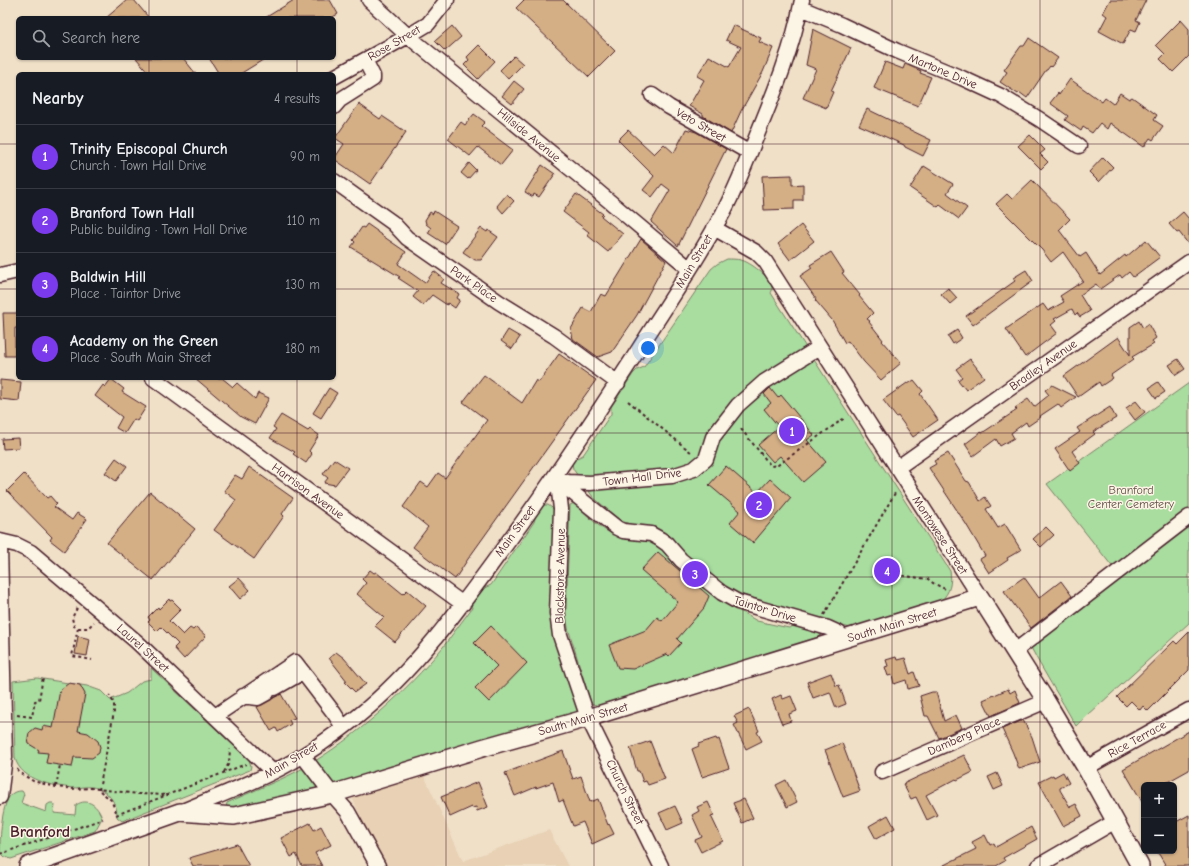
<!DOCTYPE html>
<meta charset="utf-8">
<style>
body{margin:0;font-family:"Comic Neue",sans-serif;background:#242831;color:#f1f3f6}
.controls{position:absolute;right:12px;bottom:12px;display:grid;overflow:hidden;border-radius:6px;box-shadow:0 1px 3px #0004}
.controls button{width:36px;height:36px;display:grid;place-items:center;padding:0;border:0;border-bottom:1px solid #363941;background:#171b24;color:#f1f3f6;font:20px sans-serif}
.you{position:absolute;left:648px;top:348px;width:14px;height:14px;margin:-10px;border:3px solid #fff;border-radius:50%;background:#1a73e8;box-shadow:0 0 0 6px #1a73e833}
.badge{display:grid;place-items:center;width:26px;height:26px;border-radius:50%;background:#7c3aed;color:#fff;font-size:13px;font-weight:700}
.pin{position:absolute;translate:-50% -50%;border:2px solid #fff;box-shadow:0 1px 4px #0006}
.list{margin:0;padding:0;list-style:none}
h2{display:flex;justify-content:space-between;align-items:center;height:52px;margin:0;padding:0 16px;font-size:17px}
h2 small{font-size:13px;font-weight:400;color:#9ea1a6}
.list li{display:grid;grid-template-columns:26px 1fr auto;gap:12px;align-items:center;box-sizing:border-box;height:64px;padding:0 16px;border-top:1px solid #363941}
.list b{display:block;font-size:15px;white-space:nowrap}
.list p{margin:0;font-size:13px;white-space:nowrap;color:#9ea1a6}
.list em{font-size:13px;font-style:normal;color:#9ea1a6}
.icon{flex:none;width:22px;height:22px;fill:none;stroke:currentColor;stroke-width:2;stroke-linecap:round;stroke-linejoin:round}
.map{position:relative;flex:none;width:1189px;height:866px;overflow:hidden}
.search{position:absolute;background:#171b24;box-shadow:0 1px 3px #0004;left:16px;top:16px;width:320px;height:44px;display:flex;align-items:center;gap:10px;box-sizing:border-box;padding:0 14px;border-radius:6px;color:#9ea1a6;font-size:15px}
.panel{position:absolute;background:#171b24;box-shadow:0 1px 3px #0004;left:16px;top:72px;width:320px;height:308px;border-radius:6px}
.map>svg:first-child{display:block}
.built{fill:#e8d1b4}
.green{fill:#a8dd9f;stroke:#797e65}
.building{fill:#d4af86;stroke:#4a1f2b}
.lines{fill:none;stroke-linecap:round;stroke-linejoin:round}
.minor-casing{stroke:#4a1f2b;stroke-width:17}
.major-casing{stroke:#4a1f2b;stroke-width:20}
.path{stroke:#4a1f2b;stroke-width:2;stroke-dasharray:3 3;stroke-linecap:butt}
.minor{stroke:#fcf5e5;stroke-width:14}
.major{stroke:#fcf5e5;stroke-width:17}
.grid{fill:none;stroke:#4a1f2b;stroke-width:1;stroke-opacity:0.55}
.labels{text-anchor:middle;stroke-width:3;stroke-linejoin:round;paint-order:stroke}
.street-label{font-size:12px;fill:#4a1f2b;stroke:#fcf5e5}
.park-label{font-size:12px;fill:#624e48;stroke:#fcf5e5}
.district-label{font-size:16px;font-weight:bold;fill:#4a1f2b;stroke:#fcf5e5}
</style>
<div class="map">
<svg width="1189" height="866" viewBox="0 0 1189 866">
<rect width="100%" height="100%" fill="#f0e0c8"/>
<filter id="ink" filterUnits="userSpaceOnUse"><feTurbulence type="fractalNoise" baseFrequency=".025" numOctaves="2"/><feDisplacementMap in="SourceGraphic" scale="8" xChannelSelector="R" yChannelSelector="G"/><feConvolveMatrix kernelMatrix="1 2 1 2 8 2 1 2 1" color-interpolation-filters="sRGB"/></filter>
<g filter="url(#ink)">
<!-- built -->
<path class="built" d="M424,775L463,861L549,830L568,866H382L352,797Z"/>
<!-- green -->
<path class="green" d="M727,259C732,259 736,259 741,260C750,262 770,277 772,287C772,287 772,292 771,293L950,571C952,583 950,592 941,601L854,629L824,621L731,591L714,580L684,553L666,534L652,529L630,524L621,521L593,497L573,469L572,463L573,460L583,455L611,414V407L633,374L637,370L644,367L711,269L717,264Z
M1189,383V623L1076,726C1060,697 1042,670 1027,640L1115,570L1047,484Z
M574,503C584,512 594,523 605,530C620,539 640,541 657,542L667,551L666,554L691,574L714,596L757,621L789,628L796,625L819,633L821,636L820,639L598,706L591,703L568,628L566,612L570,505Z
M544,505H548L555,510L554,560L578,710L575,713L334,784L231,810L226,808L227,803C252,791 282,780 305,767C355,738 406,692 443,647C453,634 462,621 472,608L471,604L484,588L491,585L534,522L537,511Z
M151,668L249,760L251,766L250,770L122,821L117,817C118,803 107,789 92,787C86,786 80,788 74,788C53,786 21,781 15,758L13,681L37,678L87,686L101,691L110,700L127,693L142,681L151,679Z
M22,791L24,794L21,803L46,812L47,805L50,803H53L55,805L54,813L75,815L76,805C88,797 98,806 102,818L95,831L11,859L3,856L0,853C0,840 1,800 13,793C16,791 19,791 22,791Z"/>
<!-- building -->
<path class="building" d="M127,0H134L149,18H106Z
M294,0H330L338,14L331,18H265Z
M524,0H563L615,51L589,77L516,8Z
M1110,0H1146L1136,20L1140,22L1136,31L1131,29L1123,44L1099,31L1107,16L1103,13Z
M1181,20L1189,29V56L1173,72L1160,59L1165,54L1156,45Z
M733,25L761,38L759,42L773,48L763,72L741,111L731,133L703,116V114L689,106L704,80L697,76L709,56L729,67L741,47L726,40Z
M452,26L461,37L445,51L435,41Z
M813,29L851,48L831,91L833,92L826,108L803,98L816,69L806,65Z
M1029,38L1058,58L1051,67L1050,66L1047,70H1046L1027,98L1019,92L1018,94L1000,82L1007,72L1004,70L1021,46H1024Z
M479,45L495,61L478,79L464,65L469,60L467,57Z
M514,56L523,64L508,79L500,70Z
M136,58H183L196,74H150Z
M209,58H266L240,74H219Z
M885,62L903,69L905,64L921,71L920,73L931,77L918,106L874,88Z
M1070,79L1102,102L1105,98L1113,104L1120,93L1129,99L1132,97L1157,115L1154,120L1163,126L1153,140L1150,138L1144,147L1110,123L1107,129L1100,123L1092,133L1083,127L1081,131L1065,120L1068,116L1050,103L1058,93L1059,95Z
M514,81L524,89L512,104L502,96Z
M359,104L380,119L382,116L406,132L370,184L334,159L344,144L335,138Z
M867,109L931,140L923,156L905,147L904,145L859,125Z
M474,114L485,122L481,126L513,150L501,165L478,147L470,156L448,139L461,122L465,125Z
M686,129L696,132L726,149L678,246L651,222L670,190L662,184L652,197L643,190L654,176L618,140L628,130L654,154L664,144L674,153Z
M1030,135L1045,150L1040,154L1048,162L1041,169L1018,146Z
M1103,157L1113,167L1099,182L1089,172Z
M469,163L476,170L468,179L461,173Z
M542,165L555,174L539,197L534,194L533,197L525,192Z
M924,166L953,184L947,193L967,208L959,219L940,205L938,207L910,188Z
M792,175V185L803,184V200H794V209L764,210L762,176Z
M1032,180L1070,219L1059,230L1080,257L1086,253L1100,275L1125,255L1126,257L1146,240L1160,257L1133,277L1129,272L1122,278L1120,275L1100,289L1096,284L1080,295L1090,311L1080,317L1077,313L1075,315L1072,309L1054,319L1056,321L1051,325L1057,333L1025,357L1006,329L1043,304L1048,311L1064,302L1060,296L1083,281L1063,252L1051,262L1042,250L996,204L1007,194L1012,199Z
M507,194L514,201L503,213L497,206Z
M576,194L603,214L601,216L623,234L608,252L587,235L589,232L563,212Z
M434,211L457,226L445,244L428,233L431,228L426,224L425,220L430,212L433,214Z
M1183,212L1189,219V245L1179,232L1177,233L1169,224Z
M367,224L377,231V232L406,252L398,264L425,283L434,271L444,279L441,283L459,294L457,298L460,300L455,308L448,303L447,305L432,295L423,305L413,297L418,291L398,278L400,277L351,247L355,242L353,240L362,227L364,228Z
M801,225L814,241L790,260L778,244Z
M481,228L487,232L488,230L498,237L481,260H475L463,252Z
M641,239L666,261L637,315L612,352L598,357L573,339L571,329L583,308L591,312L601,294L606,296Z
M831,252L844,272L842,273L860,295L859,296L873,313L867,319L870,321L869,322L883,340L882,341L901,363L881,380L864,362L848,341L845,343L832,320L815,300L816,299L800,276L812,268L810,265Z
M1026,270L1033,281L973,325L966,316L1015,281L1013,278Z
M948,288L957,298L950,304L941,294Z
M3,313H18V328H15V356H5Z
M1139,321L1143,328L1148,324L1156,338L1152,341L1154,344L1132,357L1134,359L1111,375L1113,378L1101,386L1099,382L1078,397L1064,376L1118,337L1130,355V327Z
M508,330L520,337L512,349L501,341Z
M957,330L962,338L953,344L948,336Z
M559,354L596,380L468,559L455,579L413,547L428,527L403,507L421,482L428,487L438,473L445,478L487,420L463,402L484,375L522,403L536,380L539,382Z
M970,359L984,377L966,390L958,380L962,377L956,369Z
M1178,359L1185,369L1176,375L1169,365Z
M195,378H222L233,387L237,383L255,399L258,393L269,398L255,424L241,417Z
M111,379L124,389L122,392L146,407L137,421L134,419L125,433L116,428L122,417L95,396L103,385L105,387Z
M0,380L21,382L19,401L0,399Z
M914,380L923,391L920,394L938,420L913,437L898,416L896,417L883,400L907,383L908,384Z
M1158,382L1165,392L1156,398L1149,388Z
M1052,385L1076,397L1061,408L1058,404L1040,416L1041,417L1028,426L1026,422L1011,433L1014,438L1000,446L996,439L973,456L965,444L981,432L982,433L1017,410L1015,408L1028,399L1034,407L1049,395L1045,390Z
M329,388L337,393L321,418L313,413Z
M770,388L778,398L781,395L814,435L807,440L826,462L803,482L780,456L773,462L758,445L779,427L764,409L771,403L764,394Z
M1136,401L1145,412L1135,420L1126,408Z
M1110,407L1116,418L1093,432L1095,434L1072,451L1080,463L1070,471L1055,449L1080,432L1077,428Z
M281,415L308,431L310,429L319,435L309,451L312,454L306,463L293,454L295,452L270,438L276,429L273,427Z
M18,438L19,448L3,449L2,439Z
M948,453L966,481L969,482L980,501L985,497L991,506L986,509L998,528L1005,524L1021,550L1007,558L1008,560L989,573L980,559L985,556L966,524L929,468L936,464L934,461Z
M116,458L127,466L116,481L105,473Z
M334,459L348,468L335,485L324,483L328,478L323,474Z
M726,466L757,493L770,479L791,498L753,543L730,523L740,511L709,485Z
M249,467L293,498L282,514L284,516L254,559L214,530L236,500L224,491L235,475L242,479Z
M24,474L47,498L50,496L57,504L54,507L72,520L77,513L87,519L64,551L50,540L52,537L7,491Z
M150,492L195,529L153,580L107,543Z
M1046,527L1054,535L1041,547L1033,539Z
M658,552L709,596L704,608L677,639L681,643L669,656L667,654L633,669L618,668L609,645L646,630L657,617L662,621L678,602L641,570Z
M879,562L899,569L895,581L875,574Z
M370,570L374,573L376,572L403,594L407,590L426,606L395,642L375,626L384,617L357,594L366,583L362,579Z
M1024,577L1039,598L1061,581L1072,596L1031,628L1004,591Z
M239,578L250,590L240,599L229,586Z
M169,599L170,601L172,600L181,609L169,621L183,635L190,628L193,630L196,627L206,636L184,659L174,648L178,644L161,627L157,631L148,622L150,620L148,617L158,607L159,609Z
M491,626L527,663L489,702L475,688L497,666L474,643Z
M1189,632V670L1148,711L1143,706L1140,710L1131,701L1126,706L1117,697L1174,641L1177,644Z
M78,636L90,639L87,656L75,654Z
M336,652L344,658L366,684L355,692L345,682L347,681L329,658Z
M896,657L897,660L905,658L910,674L914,672L919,686L908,689L906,680L894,684L892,675L888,676L885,667L888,666L886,660Z
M831,673L836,686L839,685L846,704L836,708L830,692L813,698L807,682Z
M69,683L80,685L85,694L78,731L88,733L98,741L100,747L99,753L92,758L74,757L72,767L46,763L48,753L38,752L39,750L29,744L28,739L29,733L35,728L42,730L43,726L53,728L60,690Z
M1008,689L1010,693L1015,690L1020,703L991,716L983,700Z
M932,692H936L944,721L956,715L962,728L939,738L928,716H925L920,696Z
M281,694L295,718L289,720L291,724L278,732L276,728L271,731L257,707Z
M781,695L783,699L791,696L797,711L789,714L791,721L782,724L772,699Z
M749,709L759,731L757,732L762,741L746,749L734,725L738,723L734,716Z
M1023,720L1032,737L1040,762L1019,769L1013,753L1002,729Z
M1189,731V770L1162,785H1144V805L1123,769Z
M716,738L717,740L719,739L729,768L702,777L692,749L699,746L698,744Z
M650,741L665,779L648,785L646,781L643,782L639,771H637L630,748Z
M842,743L860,791L843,797L825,750Z
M563,751L573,779L581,776L590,802L598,799L608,825L609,824L614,834L592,844L583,822L573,826L563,800L559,802L553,782L536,788V787L515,796L505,773Z
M964,755L973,772L957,780L956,779L926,795L937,815L927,820L916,797L911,799L903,784Z
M1063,772L1069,783L1060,788V790L1070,807L1076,804L1082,816L1063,826L1039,782L1053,775L1054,777Z
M997,773L1003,786L994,790L988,777Z
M786,780L797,802L787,807L776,785Z
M478,782L488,807L477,811L476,807L472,808V807L450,817L441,797Z
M744,799L753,818L742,823L733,803Z
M708,802L714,815L711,816L723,841L701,852L695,840L702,837L692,815L699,811L697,807Z
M675,806L683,823L667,830L659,813Z
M888,815L895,828L876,839L869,826Z
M1189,815V866H1166L1157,851H1174V823Z
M310,823L314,830L321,826L331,845L315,853L322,866H302L296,854L291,857L281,838Z
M1031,827L1037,839L1003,858L1005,861L996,866H942L976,849L972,842L985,835L990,845L994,843L996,847Z
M237,844L249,866H193L189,858Z"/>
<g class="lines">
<!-- minor casing -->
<g class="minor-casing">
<path id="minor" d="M369,0L408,36L577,174L690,269
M801,8L842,25L897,51L962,78L1001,96L1039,119L1079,146
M334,77L408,36L428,24L447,0
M652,95L669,107L750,153
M334,107L340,100L373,79V76L365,60
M334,181L393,223L407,238L499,302L554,336L618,383
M714,228L756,252L765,261L980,597
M0,275L18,271
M153,378L463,604
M897,468L1189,262
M554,478L559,492L561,509L557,613L560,635L588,718L661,866
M554,478L617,528L623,531L651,534L660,539L667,544L681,560L722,593L738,602L828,628L839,633L845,639
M556,479L568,482L590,483L672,476L694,469L706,459L713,437L738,405L764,382L820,347
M0,541L17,545L31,552L137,642L273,772
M0,547L5,757L0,797
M1015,651L1189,517
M275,688L303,672
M243,696L258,698L267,693
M215,716L295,662L334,713L343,727
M303,756L332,794L348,812L378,866
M1086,768L1189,710
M882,772L1046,701
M180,812C211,799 243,787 273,772C302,758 332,737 357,717C423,664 471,592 521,524C566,461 609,396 651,330C676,292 701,253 723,213C736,188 747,161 757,135C775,91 793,47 802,0
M1038,866L1114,822"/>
</g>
<!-- major casing -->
<g class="major-casing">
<path id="major" d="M28,866L180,812L234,816L332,794L482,748L588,718L980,597L1046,701L1086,768L1140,866"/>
</g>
<!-- path -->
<path class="path" d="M628,401L692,453
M741,429L771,466L778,465L846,417
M897,575L928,579L933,583L945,589
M77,608L72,618L74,626L78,628H88L94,622
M824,615L895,493
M78,628L72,656L92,660
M17,715L32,717L35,701L39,700L43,677
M17,769L19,772L33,781L56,787L75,789L90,788L138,794L169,795
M224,772L229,763L230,749
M56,787L60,765
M99,790L114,712V703L109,695
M100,791L111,800L117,814
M116,815L246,764
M0,854L103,819"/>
<!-- minor -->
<use href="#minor" class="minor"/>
<!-- major -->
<use href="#major" class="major"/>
</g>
</g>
<!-- grid -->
<path class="grid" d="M149,0V18M297,0V18M446,0V866M594,0V866M743,0V866M892,0V866M1040,0V866M149,58V74M297,58V74M0,144H18M334,144H1189M0,289H18M334,289H1189M149,378V866M297,378V866M0,433H1189M0,577H1189M0,722H1189"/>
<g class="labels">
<!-- street labels -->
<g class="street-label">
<text transform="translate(394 43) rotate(-30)" y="4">Rose Street</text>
<text transform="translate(943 71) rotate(23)" y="4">Martone Drive</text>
<text transform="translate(701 125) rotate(30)" y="4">Veto Street</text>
<text transform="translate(529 135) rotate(39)" y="4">Hillside Avenue</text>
<text transform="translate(694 261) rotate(-59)" y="4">Main Street</text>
<text transform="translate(474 284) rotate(35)" y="4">Park Place</text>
<text transform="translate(1043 365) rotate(-35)" y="4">Bradley Avenue</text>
<text transform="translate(642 477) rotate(-7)" y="4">Town Hall Drive</text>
<text transform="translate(308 491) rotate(36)" y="4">Harrison Avenue</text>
<text transform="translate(515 531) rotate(-54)" y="4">Main Street</text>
<text transform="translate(940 535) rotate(57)" y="4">Montowese Street</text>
<text transform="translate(560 576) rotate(-89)" y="4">Blackstone Avenue</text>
<text transform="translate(765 609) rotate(17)" y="4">Taintor Drive</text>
<text transform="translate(892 625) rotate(-17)" y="4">South Main Street</text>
<text transform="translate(143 648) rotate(42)" y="4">Laurel Street</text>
<text transform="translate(583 719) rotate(-16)" y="4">South Main Street</text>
<text transform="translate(964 736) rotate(-24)" y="4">Damberg Place</text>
<text transform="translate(1137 739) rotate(-29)" y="4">Rice Terrace</text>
<text transform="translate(291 760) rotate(-30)" y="4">Main Street</text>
<text transform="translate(625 792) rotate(64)" y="4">Church Street</text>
</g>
<!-- park labels -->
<g class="park-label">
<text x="1131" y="494">Branford<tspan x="1131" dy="14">Center Cemetery</tspan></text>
</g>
<!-- district labels -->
<g class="district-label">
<text x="40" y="837">Branford</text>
</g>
</g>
</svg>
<div class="controls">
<button>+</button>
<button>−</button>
</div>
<div class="you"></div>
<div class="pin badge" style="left:792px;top:431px">1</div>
<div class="pin badge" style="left:759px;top:505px">2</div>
<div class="pin badge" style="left:695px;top:574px">3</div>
<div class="pin badge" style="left:887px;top:571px">4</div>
<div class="search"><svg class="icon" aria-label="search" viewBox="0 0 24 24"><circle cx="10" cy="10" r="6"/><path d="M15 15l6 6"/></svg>Search here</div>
<section class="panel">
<h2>Nearby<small>4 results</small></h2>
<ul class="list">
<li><span class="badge">1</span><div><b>Trinity Episcopal Church</b><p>Church · Town Hall Drive</p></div><em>90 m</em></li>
<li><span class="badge">2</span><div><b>Branford Town Hall</b><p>Public building · Town Hall Drive</p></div><em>110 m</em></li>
<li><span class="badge">3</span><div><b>Baldwin Hill</b><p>Place · Taintor Drive</p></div><em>130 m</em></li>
<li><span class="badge">4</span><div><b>Academy on the Green</b><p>Place · South Main Street</p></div><em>180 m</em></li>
</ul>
</section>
</div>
